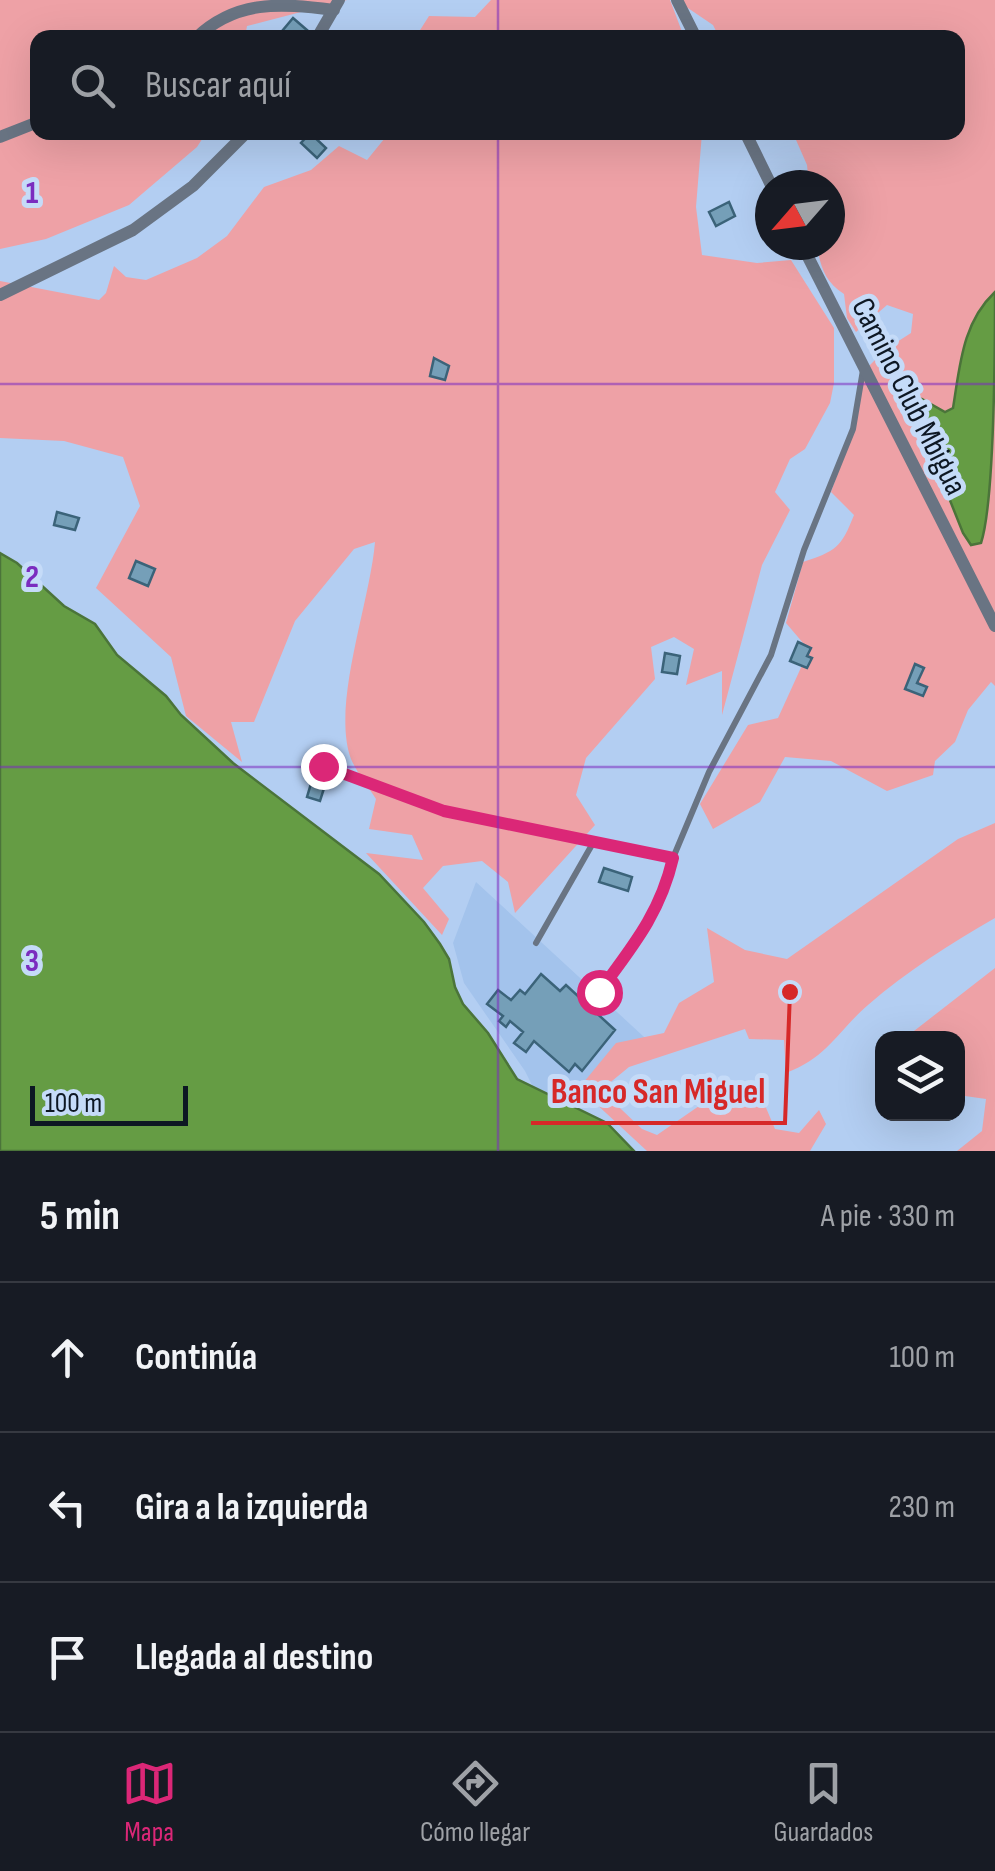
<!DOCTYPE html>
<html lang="es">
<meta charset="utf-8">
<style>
body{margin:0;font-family:"Sofia Sans Condensed",sans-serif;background:#242831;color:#f1f3f6}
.controls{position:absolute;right:30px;bottom:30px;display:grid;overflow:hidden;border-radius:20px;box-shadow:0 10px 40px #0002}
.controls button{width:90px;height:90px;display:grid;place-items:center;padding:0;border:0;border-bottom:2px solid #363941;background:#171b24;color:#f1f3f6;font:50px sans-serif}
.compass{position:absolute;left:755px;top:170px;width:90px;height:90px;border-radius:50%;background:#171b24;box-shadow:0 10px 40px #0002;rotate:242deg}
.scale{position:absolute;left:30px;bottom:25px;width:158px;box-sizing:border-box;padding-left:10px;border:5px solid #0d1723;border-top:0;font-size:28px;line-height:35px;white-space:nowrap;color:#0d1723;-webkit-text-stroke:8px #c5dbf8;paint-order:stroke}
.stop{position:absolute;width:30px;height:30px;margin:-22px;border:8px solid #db2777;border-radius:50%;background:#fff}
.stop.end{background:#db2777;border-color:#fff;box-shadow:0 2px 10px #0008}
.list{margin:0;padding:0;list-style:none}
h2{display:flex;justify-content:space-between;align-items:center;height:130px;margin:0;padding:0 40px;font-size:42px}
h2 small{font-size:32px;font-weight:400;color:#9ea1a6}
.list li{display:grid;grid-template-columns:65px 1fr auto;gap:30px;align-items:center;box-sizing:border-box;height:150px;padding:0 40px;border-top:2px solid #363941}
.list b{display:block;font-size:38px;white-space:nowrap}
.list em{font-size:32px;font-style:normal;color:#9ea1a6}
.icon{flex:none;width:55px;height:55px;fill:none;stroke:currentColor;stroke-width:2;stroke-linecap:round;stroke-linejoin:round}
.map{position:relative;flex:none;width:995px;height:1151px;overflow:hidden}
.search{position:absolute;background:#171b24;box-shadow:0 10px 40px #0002;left:30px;right:30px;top:30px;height:110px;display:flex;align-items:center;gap:25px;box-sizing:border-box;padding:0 35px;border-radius:20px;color:#9ea1a6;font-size:38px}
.sheet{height:580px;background:#171b24}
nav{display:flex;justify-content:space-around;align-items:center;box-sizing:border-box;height:140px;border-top:2px solid #363941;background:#171b24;font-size:28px;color:#9ea1a6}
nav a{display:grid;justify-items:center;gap:5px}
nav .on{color:#db2777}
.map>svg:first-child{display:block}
.built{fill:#a3c3ec}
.green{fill:#eea1a6}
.water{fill:#659c44;stroke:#4b743a;stroke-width:2.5}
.building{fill:#759fb8;stroke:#3b6379;stroke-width:2.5}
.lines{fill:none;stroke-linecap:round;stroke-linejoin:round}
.lane{stroke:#697483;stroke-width:6}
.street{stroke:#697483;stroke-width:12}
.route{stroke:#db2777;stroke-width:12}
.grid{fill:none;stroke:#7b2cbf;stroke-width:2.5;stroke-opacity:0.55}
.labels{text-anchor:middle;stroke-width:10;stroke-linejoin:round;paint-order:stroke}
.street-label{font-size:32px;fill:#0d1723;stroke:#c5dbf8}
.grid-label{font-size:32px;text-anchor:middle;font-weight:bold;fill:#7b2cbf;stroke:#c5dbf8;stroke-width:10;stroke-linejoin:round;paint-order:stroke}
.leader{fill:none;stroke:#d62828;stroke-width:4}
.callout-dot{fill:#d62828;stroke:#c5dbf8;stroke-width:4}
.callout-label{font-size:35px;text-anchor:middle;font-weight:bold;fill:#d62828;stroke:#c5dbf8;stroke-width:10;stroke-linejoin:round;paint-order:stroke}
</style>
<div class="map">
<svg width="995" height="1151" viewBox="0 0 995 1151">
<rect width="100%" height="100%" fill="#b3cef2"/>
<!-- built -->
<path class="built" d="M476,882L656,1048L560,1109L534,1089L525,1071L464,983L453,943Z"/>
<!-- green -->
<path class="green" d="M0,0H347L247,26L245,37L38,38V132L206,133L197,147L129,205L46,239L0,249Z
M491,0H670L684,37L415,38L429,16L475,17Z
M676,0H995V686L991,682L968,710L955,742L935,761L933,775L887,791L831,761L785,757L760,802L713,829L700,804L748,725L778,718L809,650L786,623L803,562C836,551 841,548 854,515L831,492L854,428L862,380L868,367L886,349L911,333L913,314L887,305L856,332L847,318L844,294C825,282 820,266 817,245H830V185H809L807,165L793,133L958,132V38L719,37L713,25Z
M389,133H702L696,207L702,255L757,263L791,260L834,328V383L830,403L805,449L790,459L775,492L790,510L762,565L722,715V671L686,685L694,649L674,637L651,647L655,679L586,758L576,795L595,825L515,913L508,882L482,861L443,866L423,888L449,919L442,935L366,853L423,860L412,835L369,829L376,799C368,786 357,773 351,759C331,705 370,603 375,542L354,549L295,621L254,722H231L242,762L186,716L171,657L96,588L140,506L123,457L64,441L0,438V281L99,300L106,293L114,266L126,277L146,280L197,258L227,236L264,187L311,170L339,146L367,160Z
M995,823V918C950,944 907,971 868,1005C836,1033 828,1057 786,1073L784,1040L749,1039L745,1029L629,1067L601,1090L642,1129L657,1135L699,1106L756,1084L775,1129L799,1133L819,1110L826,1124L810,1151H647L579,1088L616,1043L664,1033L679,1003L714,982L707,928L745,950L787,959L958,839Z
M995,968V1151H957L982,1131L986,1099L958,1095V1038H920L914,1031Z"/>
<!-- water -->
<path class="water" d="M995,292C995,348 995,500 981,543L971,545L963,533L918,420L915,407L922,399L945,412L953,408C960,366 962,323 995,292Z
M0,553L17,563L64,606L95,624L117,655L166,696L181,715L233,763L379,874L424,922L440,944L449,959L455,987L463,1004L488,1033L517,1079L607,1123L634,1151H0Z"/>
<!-- building -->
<path class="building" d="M293,18L308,31L302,38H291L283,30Z
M310,133L326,148L317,158L301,143Z
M729,202L735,216L716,226L709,212Z
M434,358L449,366L445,380L430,376Z
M57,512L79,518L75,530L54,525Z
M136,561L155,569L148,586L129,578Z
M798,642L811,648L807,656L812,658L807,668L790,661Z
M665,653L680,656L677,674L662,672Z
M915,664L924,668L917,683L927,687L923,696L905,689Z
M313,777L326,782L320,801L307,797Z
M604,868L632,877L628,891L599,882Z
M541,974L560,991L566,985L580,998L588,989L598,999L591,1008L615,1030L582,1071L575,1064L569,1072L534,1041L526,1052L514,1043L523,1032L510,1021L506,1027L499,1021L503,1016L487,1004L498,990L511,1000L520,990L525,994Z
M699,1076L709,1086L689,1106L679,1095Z"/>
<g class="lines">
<!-- lane -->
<path class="lane" d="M323,766L445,811L673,858
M536,943L593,843
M599,992L648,926L660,903L673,858L709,772L771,655L804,550L853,429L863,370"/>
<!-- street -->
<path class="street" d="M677,0L696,38
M196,38C236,0 279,3 334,10
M317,38L339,0
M745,132L771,185
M0,137L38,122
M802,245L995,626
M0,295L133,230L193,186L247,132"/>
</g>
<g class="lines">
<!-- route -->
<path class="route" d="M323,766L444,811L673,858C660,914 632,947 599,992"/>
</g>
<!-- grid -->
<path class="grid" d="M498,0V38M498,132V1151M0,384H995M0,767H995"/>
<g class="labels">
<!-- street labels -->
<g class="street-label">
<text transform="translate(910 396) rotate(63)" y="11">Camino Club Mbigua</text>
</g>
</g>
<g class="grid-label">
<text x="32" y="203">1</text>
<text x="32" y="587">2</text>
<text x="32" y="971">3</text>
</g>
<!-- callouts -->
<path class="leader" d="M790 992L785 1123H531"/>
<circle class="callout-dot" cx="790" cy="992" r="10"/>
<g class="callout-label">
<text x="658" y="1103">Banco San Miguel</text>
</g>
</svg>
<div class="controls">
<button><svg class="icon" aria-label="layers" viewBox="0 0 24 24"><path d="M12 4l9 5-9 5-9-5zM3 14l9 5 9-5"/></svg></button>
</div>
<svg class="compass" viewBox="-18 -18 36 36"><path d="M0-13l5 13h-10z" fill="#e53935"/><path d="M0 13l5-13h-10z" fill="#9ea1a6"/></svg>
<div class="scale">100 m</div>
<div class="stop" style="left:599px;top:992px"></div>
<div class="stop end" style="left:323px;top:766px"></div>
<div class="search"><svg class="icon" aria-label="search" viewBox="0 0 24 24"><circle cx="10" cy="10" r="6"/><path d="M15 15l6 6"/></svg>Buscar aquí</div>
</div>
<section class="sheet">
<h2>5 min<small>A pie · 330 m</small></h2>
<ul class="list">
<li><svg class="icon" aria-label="ahead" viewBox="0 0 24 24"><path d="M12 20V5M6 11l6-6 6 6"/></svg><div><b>Continúa</b></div><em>100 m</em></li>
<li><svg class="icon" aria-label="left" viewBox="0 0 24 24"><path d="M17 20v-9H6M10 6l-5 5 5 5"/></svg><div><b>Gira a la izquierda</b></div><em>230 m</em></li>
<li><svg class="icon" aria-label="arrive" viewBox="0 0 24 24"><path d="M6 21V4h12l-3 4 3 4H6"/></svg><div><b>Llegada al destino</b></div></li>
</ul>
</section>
<nav>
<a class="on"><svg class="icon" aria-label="map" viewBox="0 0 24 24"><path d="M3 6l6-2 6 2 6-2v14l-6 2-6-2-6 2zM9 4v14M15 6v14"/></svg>Mapa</a>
<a><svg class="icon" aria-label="directions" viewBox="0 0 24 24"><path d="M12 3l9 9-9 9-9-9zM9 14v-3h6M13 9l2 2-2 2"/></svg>Cómo llegar</a>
<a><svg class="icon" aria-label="saved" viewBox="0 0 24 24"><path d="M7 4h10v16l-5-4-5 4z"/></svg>Guardados</a>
</nav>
